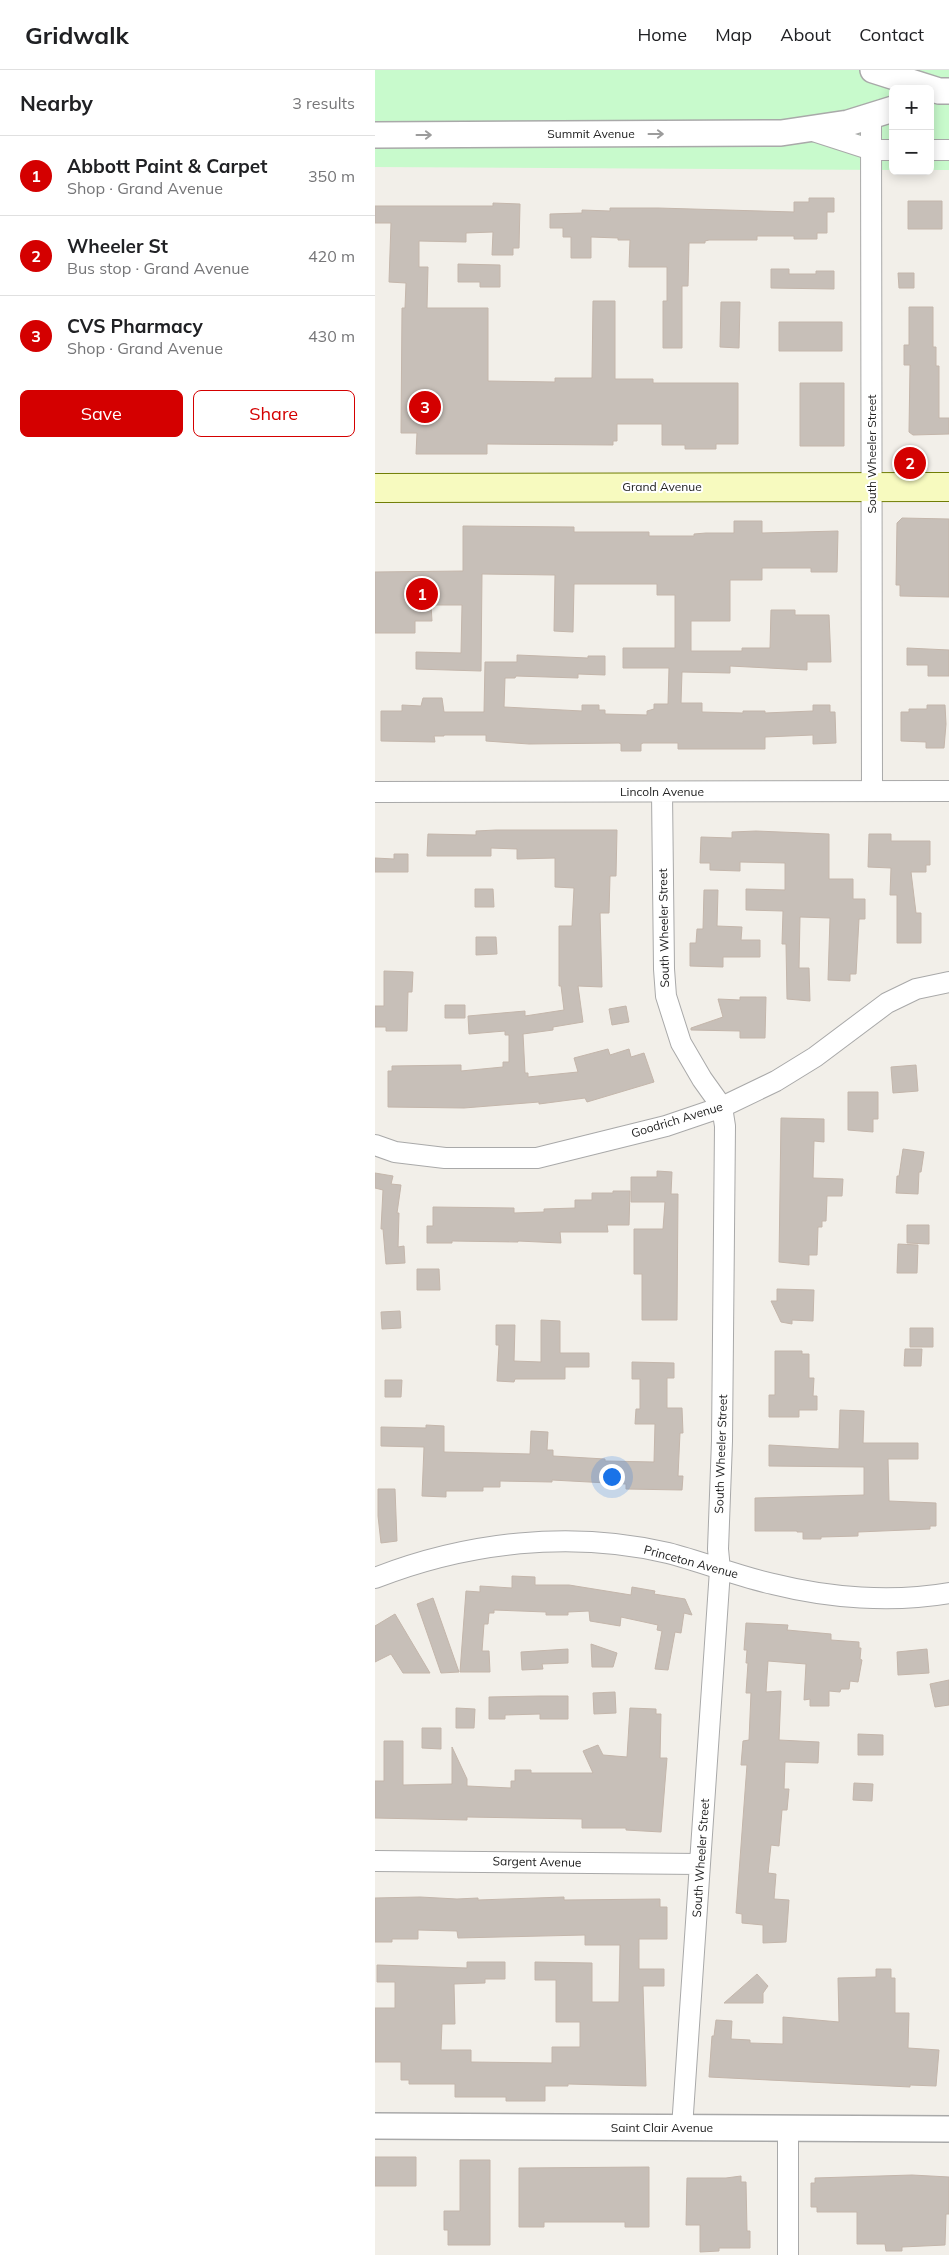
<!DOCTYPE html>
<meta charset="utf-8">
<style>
body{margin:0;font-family:Mulish,sans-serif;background:#f6f6f6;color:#202124}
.controls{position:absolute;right:15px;top:15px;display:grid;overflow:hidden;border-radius:8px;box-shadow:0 2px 12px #0003}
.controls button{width:45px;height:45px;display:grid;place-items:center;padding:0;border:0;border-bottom:1px solid #e0e0e0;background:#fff;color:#202124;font:25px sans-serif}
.you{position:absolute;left:236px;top:1406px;width:18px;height:18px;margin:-12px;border:4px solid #fff;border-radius:50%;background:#1a73e8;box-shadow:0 0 0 8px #1a73e833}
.badge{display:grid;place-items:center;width:32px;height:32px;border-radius:50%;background:#d40000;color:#fff;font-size:16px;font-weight:700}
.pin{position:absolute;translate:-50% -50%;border:2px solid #fff;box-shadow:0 1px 5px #0006}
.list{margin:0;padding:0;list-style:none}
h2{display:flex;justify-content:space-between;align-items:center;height:65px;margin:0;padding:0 20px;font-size:21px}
h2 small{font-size:16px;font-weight:400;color:#757577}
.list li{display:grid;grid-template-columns:32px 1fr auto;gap:15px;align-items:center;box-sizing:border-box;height:80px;padding:0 20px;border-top:1px solid #e0e0e0}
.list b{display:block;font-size:19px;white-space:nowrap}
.list p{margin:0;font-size:16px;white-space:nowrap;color:#757577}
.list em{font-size:16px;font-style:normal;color:#757577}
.actions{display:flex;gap:10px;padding:15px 20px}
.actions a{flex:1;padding:11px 0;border:1px solid #d40000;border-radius:8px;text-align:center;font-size:18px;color:#d40000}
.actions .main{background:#d40000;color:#fff}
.map{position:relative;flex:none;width:574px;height:2185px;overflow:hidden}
header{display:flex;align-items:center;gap:30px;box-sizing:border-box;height:70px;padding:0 25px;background:#fff;border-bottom:1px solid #e0e0e0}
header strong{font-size:24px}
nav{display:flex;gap:28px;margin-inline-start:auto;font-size:18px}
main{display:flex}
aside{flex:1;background:#fff}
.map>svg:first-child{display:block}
.park{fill:#c8facc}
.building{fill:#c7bfb8;stroke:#c4b6ab}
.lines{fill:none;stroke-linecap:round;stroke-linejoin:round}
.minor-casing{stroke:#a9a9a9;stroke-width:22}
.tertiary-casing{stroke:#a9a9a9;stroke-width:28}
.secondary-casing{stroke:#707d05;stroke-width:30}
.minor{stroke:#fff;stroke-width:20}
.tertiary{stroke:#fff;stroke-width:25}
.secondary{stroke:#f7fabf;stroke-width:28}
.oneway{stroke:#9c9c9c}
.labels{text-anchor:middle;stroke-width:4;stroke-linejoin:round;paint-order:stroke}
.street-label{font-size:12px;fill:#222;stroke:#fff}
</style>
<header>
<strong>Gridwalk</strong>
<nav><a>Home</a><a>Map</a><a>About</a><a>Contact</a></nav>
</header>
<main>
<aside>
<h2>Nearby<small>3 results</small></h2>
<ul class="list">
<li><span class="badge">1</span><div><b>Abbott Paint &amp; Carpet</b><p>Shop · Grand Avenue</p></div><em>350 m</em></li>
<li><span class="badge">2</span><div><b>Wheeler St</b><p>Bus stop · Grand Avenue</p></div><em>420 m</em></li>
<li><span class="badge">3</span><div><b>CVS Pharmacy</b><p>Shop · Grand Avenue</p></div><em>430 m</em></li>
</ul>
<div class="actions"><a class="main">Save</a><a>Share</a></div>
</aside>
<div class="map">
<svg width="574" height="2185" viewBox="0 0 574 2185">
<rect width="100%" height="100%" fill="#f2efe9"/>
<!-- park -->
<path class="park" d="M0,0H574V100H555V19H518V100L0,97Z"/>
<!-- building -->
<path class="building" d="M434,128H459V142H452V163H442V169H419V166H382V170H334L330,171V173H314L313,216H307V278H288V231H292V197H254L255,170H243V168L216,167V188H196V167H188V158H175V144L207,143V140L235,141V138H283L419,142V132H434Z
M533,131H567V159H533Z
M118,133L145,134L144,178H138V185H117L118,162L91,163V172L44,171V197H53L52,238H113V311L180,312V308H217L218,231H240V309H278V313H363V374H341V379H310V375H287V354H242V371H238V375L112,374V384H41L42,363H26L27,238H30L31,213L14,212L16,153H0V136H118Z
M83,194L125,195V217H105V212H83Z
M396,199H414V204H441V201H459V219L396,218Z
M523,203H539V218H524Z
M346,232H365L364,278L345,277Z
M534,237H558V277H561V296H564V348H574V364L538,365L534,362L535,295H529V275H534Z
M404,252H467V281H404Z
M425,313H469V376H425Z
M527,448L574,449V527L525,526V515H521L522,453Z
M359,451H387V463L463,461L462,502H436V498H387V510H355V551H316V581H367V578H395L396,540H420V545H454L456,592H432V600L355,596V603L307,602L306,633H327V642L368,643V641H390V643L438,641V635H455V642H460L461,673L438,674V665L390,667V679H303V673H268L266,674V681H246V674L244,673L154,674L111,671V665H69V666H59L60,672L6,671V641H27V635L46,636L48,628H67L69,642H109L110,592H142V585L213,588V586H230V605L203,604V608L141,606L140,608H130L129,637L207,641V635H224V640H230V644L272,645V641L279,639V634H293L294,598H248V578H300V525H282V514H199L198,562L179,561L180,505L107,504L106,601L41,599V582L86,583L87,535H56L57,551H40V563H0V502L88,501V456L199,457V462H274V466H319V464L331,463H359Z
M532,578L574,580V606H553V595H532Z
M552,635H570L571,654L569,678H551V672L526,671V642H534V639H552Z
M121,760H242L241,806H235L234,843H225L227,917L203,916L208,952L178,957V960L148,964L150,1003H153V1007L203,1002L199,988L233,979L235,985L254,979L256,987L269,983L279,1012L212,1032L210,1028L164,1034V1032L89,1038L13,1037V1001H17V996L86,995V1001L128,997V992H134V965H130V961L94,964L93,946L150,941V946L189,940L186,916H184V856H197L199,818L180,817V788L142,789V779L116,778V786H52L53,764L101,765V761Z
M381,761L454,764V809H478V829H490V849H484L481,904H475V911L453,910L455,848L425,847L424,898H434L435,931L412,929L411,874H407L408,841L371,840V819L410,820V793L365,792V801L335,800V793H325L326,767L357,768V762Z
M494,764H516V771H555V795H551V802H536L541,843H546V873H522V825H515L516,798L493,797Z
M19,784H33V802H0V788L19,789Z
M100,819H118L119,837H100Z
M329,820H343L342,856L367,857L366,870H385V887H348V897L315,896V873H321L322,859H328Z
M101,867H121L122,884L101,885Z
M9,901L38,902L37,922H33L32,961H11V957H0V936H9Z
M365,927H391L390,968H365V961L316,960V958L348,947L343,929L365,930Z
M70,935H90V948H70Z
M251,936L254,952L237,955L234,939Z
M541,995L543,1021L518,1023L516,997Z
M473,1022H503V1049H498V1062L473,1060Z
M406,1048L449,1049V1072L439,1071L438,1108L468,1109L467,1126H452L451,1151H447V1157H443L442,1185H434V1195L404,1192Z
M528,1079L549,1082L546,1102H544L543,1124L521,1123L522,1106H524Z
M282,1101L297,1102L296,1124H303L302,1250H267V1204H259V1159H288L290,1132H256V1107H282Z
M0,1103L18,1106L16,1114L26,1115L22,1143H24L23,1177L29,1176L30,1193L11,1194L8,1159H6L8,1120L0,1118Z
M238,1121H255L254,1155H232L233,1162H185L186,1173L143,1171V1172L77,1171V1173H52V1156H58V1137L139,1138V1143L169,1142V1139L200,1138V1130H217V1123H238Z
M532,1155H554V1174L532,1173Z
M523,1174L543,1175L542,1203H522Z
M42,1199H64L65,1220H42Z
M402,1219L439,1220L438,1251L417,1250V1254L406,1252L396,1231H402Z
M25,1241L26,1258L7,1259L6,1242Z
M166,1250L185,1251V1283H214V1297H190V1309H140L139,1312L122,1311L124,1275H121V1255H140L139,1291L166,1292Z
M535,1258H558V1277H535Z
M530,1279H547L546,1296H529Z
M400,1281H427V1284H434V1308H439L438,1326H442V1340H424V1347H394V1325H400Z
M257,1292L299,1293V1308H292V1338H307L308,1363H305L303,1406H308L307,1420L251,1419V1414L177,1410V1412L125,1411V1417H108V1421H71V1427L47,1426L49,1377L6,1376V1357L51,1358V1355L69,1356V1382L155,1384L156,1361L173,1362L172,1380H178V1386L230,1389V1391L279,1392L280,1354H260L261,1339H265V1309H257Z
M10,1310H27L26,1327H10Z
M465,1340L489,1341L488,1373H543V1389H513L514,1431L561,1433V1456H555V1459L483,1462V1466L446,1467V1469H428V1462H422V1461H380V1428L489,1425V1397L394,1396V1375L464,1379Z
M3,1419H20L22,1471L6,1473L3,1446Z
M137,1506L160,1507V1515H194L256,1525L257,1517L280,1521L279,1524L310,1529L317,1545L309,1543L306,1563L300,1562L293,1600L280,1599L287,1561L282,1560L283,1555L246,1547L245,1556L215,1551L214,1541L193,1542V1545H171V1542L119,1540V1543H114L113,1554H109L107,1581H114L115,1602H85L91,1521L105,1522V1516L137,1518Z
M58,1528L84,1602L66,1603L42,1534Z
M20,1544L55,1603H28L16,1584L0,1592V1556Z
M371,1553L413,1555L412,1560L456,1564V1570L484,1572V1578H486L485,1589L487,1590L483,1612L475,1611L474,1619H466L465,1622L454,1621V1636H435V1629L429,1630L431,1594L393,1591L391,1622L406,1621L404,1670L444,1672L443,1693L410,1692L409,1719H414L412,1740H407L404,1776L396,1775L393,1803L401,1804L399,1829L414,1830L411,1872L388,1873V1855L367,1853V1844L361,1843L372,1695H366L368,1671L374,1670L376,1623H371L373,1593H371L372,1580H369Z
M216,1574L242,1583L238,1597H217Z
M193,1579V1593L167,1594L168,1599L147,1600L146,1582Z
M552,1579L554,1603L523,1605L522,1582Z
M574,1610V1635L560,1637L555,1614Z
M240,1622L241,1643L219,1644L218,1623Z
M165,1626H193V1649H165V1644L130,1645V1649H114V1627Z
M81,1638L100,1639L99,1658H81Z
M255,1638L281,1639V1644H286L285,1688H292L286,1762L251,1760V1758H207V1749L92,1747V1750L0,1748V1711H9V1671H28V1715L77,1714V1677L92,1709V1716L136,1718V1711H140V1700H156V1703H218L208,1681L223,1675L228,1685L252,1687Z
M47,1658H66V1679L47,1678Z
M483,1664L508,1665V1685H483Z
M479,1713L498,1714L497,1731L478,1730Z
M45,1827L82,1829L103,1828V1830L189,1827V1830L285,1829V1837H292V1869H264V1899H289V1916H268L271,2016L193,2014V2016H170V2031H131V2027H80V2014H34V2010H26V1992H0V1938H20V1912H2V1895L92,1898V1892H130V1909H110V1913L79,1914L80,1954H67L66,1980H96V1992L177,1993V1977H205V1952H181V1910H160V1892L217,1893V1932H244L245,1875H210V1865L83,1868L82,1861L43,1860V1869H17V1872H0V1828Z
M501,1899H516V1908H520V1943H534L533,1978L564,1980L561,2016L535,2015V2017L334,2007L337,1966H339L341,1950L357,1951L356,1969L375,1970V1973L408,1974V1947L464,1952L463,1908L501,1907Z
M382,1904L393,1916L388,1923V1933H349Z
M0,2087H41V2116H0Z
M85,2090H115V2175H73V2160H69V2141H85Z
M274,2097V2157H250V2152H169V2157H144V2098Z
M537,2105L574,2107V2144H571L570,2175L527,2177V2181H511L510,2174H482V2142H442V2137H436V2113H440V2108Z
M366,2106V2112H371L372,2161H375V2178H344V2181L325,2182V2155H311L312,2108H351Z"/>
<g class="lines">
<!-- minor casing -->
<g class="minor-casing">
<path id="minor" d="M496,47L497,721
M435,60L497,80H518
M555,80H574
M0,722L574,721
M287,722L289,899L291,926L306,973L327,1009L347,1037L350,1056L347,1371L343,1479L345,1500L307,2058
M0,1075L20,1082L70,1088H162L291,1056L347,1037L401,1011L440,987L512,933L541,919L574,912
M0,1508C92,1472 196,1460 293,1483C328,1492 362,1506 398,1514C454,1528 517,1533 574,1523
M0,1791L325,1794
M413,2185V2058"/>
</g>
<!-- tertiary casing -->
<g class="tertiary-casing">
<path id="tertiary" d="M498,0L564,21H574
M0,65L406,63L473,53L518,39
M0,2056L574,2059"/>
</g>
<!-- secondary casing -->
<g class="secondary-casing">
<path id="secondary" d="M0,418L574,417"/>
</g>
<!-- minor -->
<use href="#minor" class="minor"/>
<!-- tertiary -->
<use href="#tertiary" class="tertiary"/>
<!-- secondary -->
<use href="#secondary" class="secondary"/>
</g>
<!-- one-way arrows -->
<defs><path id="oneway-shaft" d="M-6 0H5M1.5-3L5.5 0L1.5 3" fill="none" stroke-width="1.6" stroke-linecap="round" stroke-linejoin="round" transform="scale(1.25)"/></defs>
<g class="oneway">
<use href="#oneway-shaft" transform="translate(281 64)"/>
<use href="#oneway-shaft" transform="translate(49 65)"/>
</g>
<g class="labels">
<!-- street labels -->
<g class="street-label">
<text x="216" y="68">Summit Avenue</text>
<text transform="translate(497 384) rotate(-90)" y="4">South Wheeler Street</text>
<text x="287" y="421">Grand Avenue</text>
<text x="287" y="726">Lincoln Avenue</text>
<text transform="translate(289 858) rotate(-91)" y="4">South Wheeler Street</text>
<text transform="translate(302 1050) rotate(-17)" y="4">Goodrich Avenue</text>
<text transform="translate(346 1384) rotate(-88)" y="4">South Wheeler Street</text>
<text transform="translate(316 1492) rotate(15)" y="4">Princeton Avenue</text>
<text transform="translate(326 1788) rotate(-86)" y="4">South Wheeler Street</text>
<text transform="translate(162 1792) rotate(1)" y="4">Sargent Avenue</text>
<text x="287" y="2062">Saint Clair Avenue</text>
</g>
</g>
</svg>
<div class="controls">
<button>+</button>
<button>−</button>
</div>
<div class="you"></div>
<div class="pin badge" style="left:47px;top:524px">1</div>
<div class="pin badge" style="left:535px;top:393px">2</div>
<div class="pin badge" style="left:50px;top:337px">3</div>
</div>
</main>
